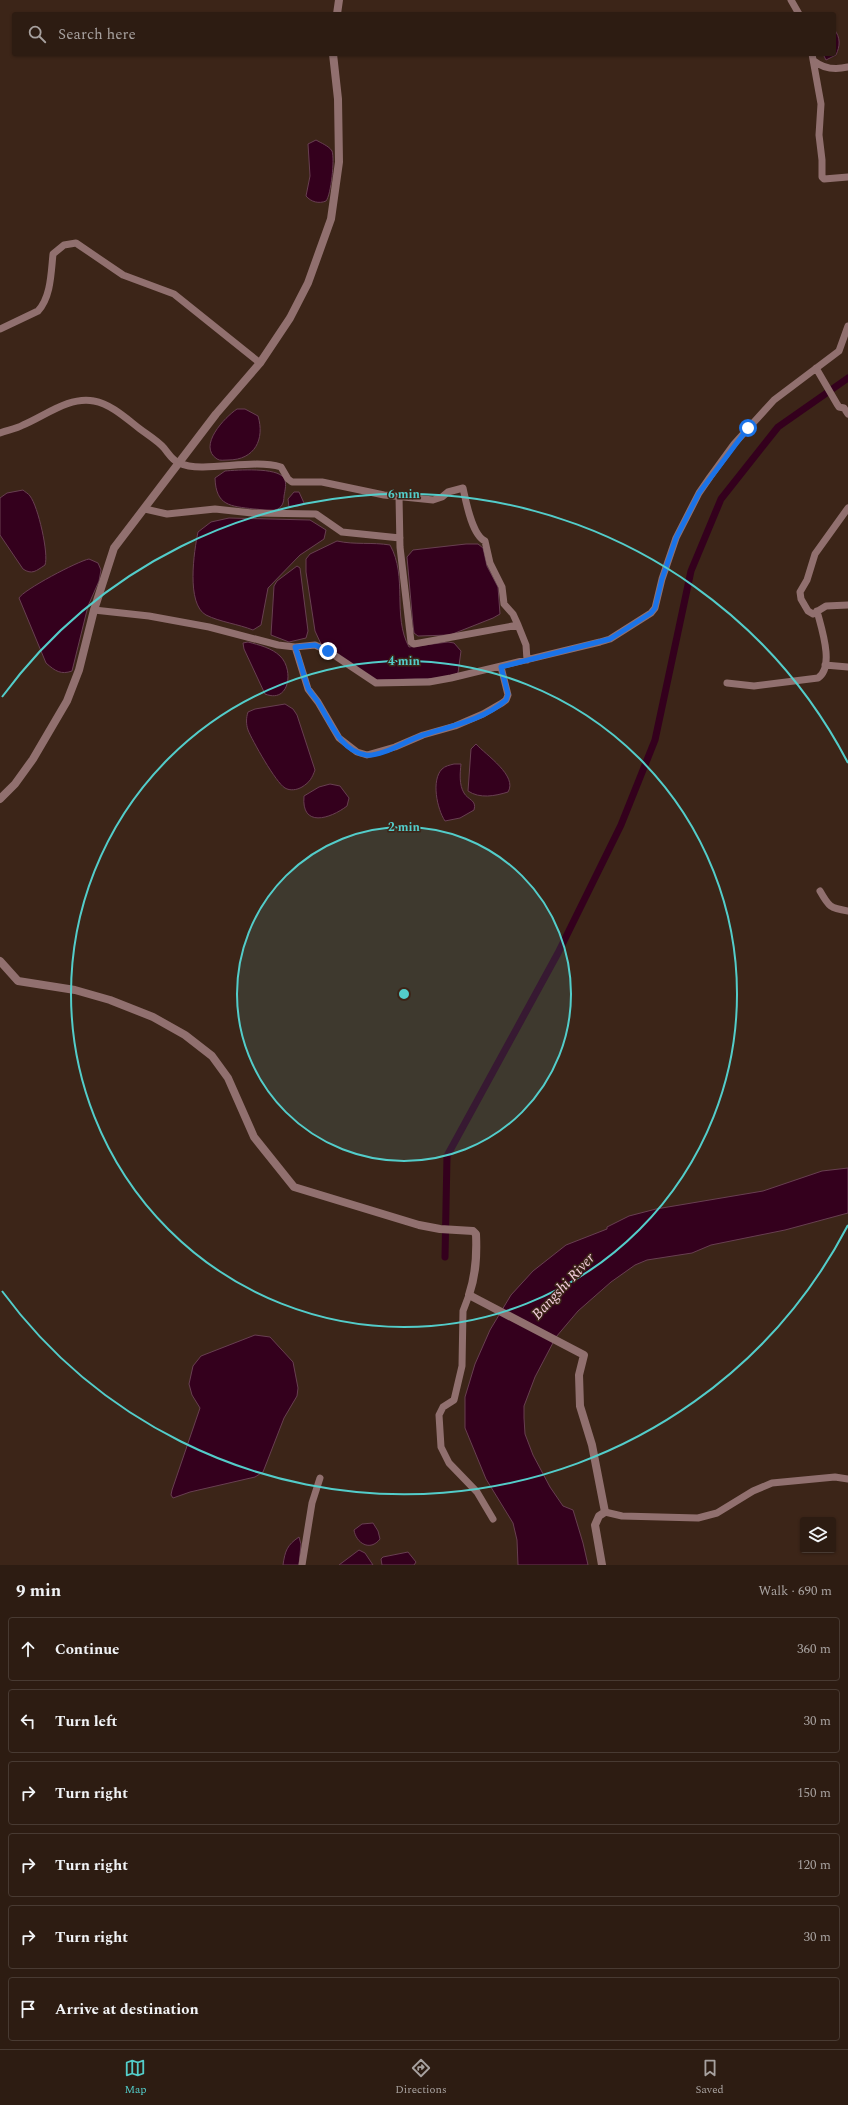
<!DOCTYPE html>
<meta charset="utf-8">
<style>
body{margin:0;font-family:Spectral,serif;background:#392920;color:#f1f3f6}
.controls{position:absolute;right:12px;bottom:12px;display:grid;overflow:hidden;border-radius:4px;box-shadow:0 1px 3px #0004}
.controls button{width:36px;height:36px;display:grid;place-items:center;padding:0;border:0;border-bottom:1px solid #483a32;background:#2d1c12;color:#f1f3f6;font:20px sans-serif}
.stop{position:absolute;width:12px;height:12px;margin:-9px;border:3px solid #1a73e8;border-radius:50%;background:#fff}
.stop.end{background:#1a73e8;border-color:#fff;box-shadow:0 1px 4px #0008}
.list{margin:0;padding:0;list-style:none}
h2{display:flex;justify-content:space-between;align-items:center;height:52px;margin:0;padding:0 16px;font-size:17px}
h2 small{font-size:13px;font-weight:400;color:#a7a19f}
.list li{display:grid;grid-template-columns:26px 1fr auto;gap:12px;align-items:center;box-sizing:border-box;height:64px;margin:0 8px 8px;padding:0 8px;border:1px solid #483a32;border-radius:4px}
.list b{display:block;font-size:15px;white-space:nowrap}
.list em{font-size:13px;font-style:normal;color:#a7a19f}
.icon{flex:none;width:22px;height:22px;fill:none;stroke:currentColor;stroke-width:2;stroke-linecap:round;stroke-linejoin:round}
.map{position:relative;flex:none;width:848px;height:1565px;overflow:hidden}
.search{position:absolute;background:#2d1c12;box-shadow:0 1px 3px #0004;left:12px;right:12px;top:12px;height:44px;display:flex;align-items:center;gap:10px;box-sizing:border-box;padding:0 14px;border-radius:4px;color:#a7a19f;font-size:15px}
.sheet{height:484px;background:#2d1c12}
nav{display:flex;justify-content:space-around;align-items:center;box-sizing:border-box;height:56px;border-top:1px solid #483a32;background:#2d1c12;font-size:11px;color:#a7a19f}
nav a{display:grid;justify-items:center;gap:2px}
nav .on{color:#53cdca}
.map>svg:first-child{display:block}
.water{fill:#34001d;stroke:#683f51}
.lines{fill:none;stroke-linecap:round;stroke-linejoin:round}
.canal{stroke:#34001d;stroke-width:7}
.minor{stroke:#91706f;stroke-width:7}
.tertiary{stroke:#91706f;stroke-width:8}
.route{stroke:#1a73e8;stroke-width:5}
.ring{fill:none;stroke:#53cdca;stroke-width:2}
.labels{text-anchor:middle;stroke-width:3;stroke-linejoin:round;paint-order:stroke}
.water-label{font-size:15px;font-style:italic;fill:#f5cede;stroke:#3c2518}
.centre{fill:#53cdca;stroke:#3c2518;stroke-width:2}
.ring-label{font-size:12px;text-anchor:middle;font-weight:bold;fill:#53cdca;stroke:#3c2518;stroke-width:3;stroke-linejoin:round;paint-order:stroke}
</style>
<div class="map">
<svg width="848" height="1565" viewBox="0 0 848 1565">
<rect width="100%" height="100%" fill="#3c2518"/>
<!-- water -->
<path class="water" d="M834,29C841,38 840,46 836,55L826,60L823,54H834Z
M316,140C321,143 329,146 332,151C335,159 331,195 326,201C319,204 311,202 306,196L310,176L308,144Z
M237,409H245L258,416C265,439 255,460 228,460C224,460 220,461 217,459C197,446 225,417 237,409Z
M225,471C237,470 277,467 284,478C287,483 285,490 284,496C284,503 282,508 275,510C270,512 260,509 254,509C230,506 216,506 215,478Z
M23,490C25,492 29,494 30,496C38,506 49,554 45,565C36,571 32,575 23,569L0,535V498L7,493Z
M294,492H299L304,503L298,506L289,507L288,499Z
M229,518L310,520L326,530L324,539L300,555L268,588L261,625L253,630C238,624 220,622 206,615C186,604 194,551 198,532L211,522Z
M337,541C355,545 372,542 390,545C408,577 392,616 409,647L448,642L454,643L461,651L458,673L447,678L376,680L321,644L315,631L306,572V559L310,554Z
M466,544H478L483,548L487,566L498,587L500,614L493,618L450,635L418,636L414,633L413,625L407,557L413,550Z
M89,559L98,563L101,570L99,581L88,606L72,671C61,675 55,671 46,663L19,598C23,590 78,561 89,559Z
M297,566L300,568L308,631L306,638L289,642L271,635L274,586L277,581Z
M248,642C259,645 272,648 280,656C294,669 290,704 265,694L244,649L243,643Z
M285,704L293,709L297,715L315,770C312,778 310,782 302,787C297,790 290,791 285,788C276,783 252,740 248,730C246,724 246,718 248,712L255,709Z
M476,744C486,755 518,776 508,792C495,796 480,799 468,791L471,749Z
M454,764H461C460,773 459,785 464,793C468,800 477,800 474,810L460,818L445,821C437,809 431,780 442,769C445,766 450,765 454,764Z
M330,784L340,786L349,798L347,806C330,819 301,828 304,796L319,787Z
M848,1168V1213L785,1230L711,1245L692,1253L647,1260L635,1265L611,1282L578,1311L556,1337L535,1377L524,1406V1418L525,1434L533,1455L550,1487L563,1506L573,1510L583,1543L588,1565H518L517,1540L513,1523L486,1479L465,1428V1397L475,1364L490,1330L511,1295L533,1271L566,1245L607,1229V1227L629,1216L656,1209L763,1191L822,1171Z
M255,1335L270,1337L293,1362L298,1388L297,1396L284,1418L263,1472L255,1477L190,1492L173,1498L171,1495L172,1490L200,1408L192,1395L189,1384L193,1366L201,1356Z
M373,1523L378,1531L380,1539C370,1552 356,1543 354,1530L362,1524Z
M299,1537L301,1544L299,1565H283C285,1551 287,1545 299,1537Z
M359,1550L365,1553L373,1565H339Z
M408,1552L416,1562L414,1565H382L381,1559L383,1557Z"/>
<g class="lines">
<!-- canal -->
<path class="canal" d="M445,1257L447,1156L558,953L621,825L655,740L691,571L721,499L778,427L848,378"/>
<!-- minor -->
<path class="minor" d="M791,0L799,14
M812,54L821,104L819,135L822,160V177L824,179L848,177
M814,61C824,69 836,70 848,67
M0,329L38,311C51,297 51,273 53,254L64,245L76,243L123,275L174,294L260,363
M816,368L837,404L839,407L844,408L848,414
M0,433C8,430 16,429 23,425C45,416 69,396 94,401C111,404 127,419 140,429C148,435 158,441 164,448C169,454 172,460 179,463C203,474 251,458 281,467L288,479L292,482H322L384,495L433,500L442,497L448,492L463,488C466,502 472,535 485,541L490,563L502,587L504,604L513,614L518,625L526,645L527,660
M399,496L400,547L411,642L414,644L518,625
M848,508L815,554L807,580L800,592L801,599L808,611L813,614L826,606L848,605
M145,509L167,514L215,509L252,513L316,514L342,532L400,538
M94,610L149,616L209,627L278,645L295,647L315,645L328,651L376,683L429,682L451,678L600,642L610,639L651,613L655,608L662,579L676,538L699,493L710,477L734,444L774,400L839,351L848,326
M295,647L308,689L318,702L339,738L357,752L367,755L395,747L423,735L455,726L483,714L502,703L506,700L508,695L501,667
M825,665L848,667
M727,683L754,686L818,678C835,667 821,627 817,611
M820,891C829,907 830,908 848,911
M469,1295L463,1311L462,1366L454,1400L443,1407L439,1415L441,1447L449,1463L477,1492L493,1519
M605,1512L622,1516L698,1518L717,1513L753,1491L772,1483L835,1477L848,1479
M302,1565L312,1503L320,1478"/>
<!-- tertiary -->
<path class="tertiary" d="M337,14L339,0
M0,799L15,784L33,759L67,701L79,670L94,610L114,548L216,414L260,363L290,318L308,283L331,219L339,162L338,99L333,54
M0,961L18,981L75,990L110,1000L153,1017L185,1035L212,1056L228,1078L254,1137L294,1187L419,1225L440,1229L473,1231L476,1234C477,1256 476,1274 469,1295L584,1355L579,1375L580,1406L592,1445L605,1512L599,1516L595,1525L602,1565"/>
</g>
<g class="lines">
<!-- route -->
<path class="route" d="M328,651L315,645L295,647C300,660 303,674 308,688C310,693 315,697 318,702C330,721 340,751 366,755C382,757 407,740 423,735C451,726 483,720 506,700L508,694L501,667L610,639L651,613L655,608L662,579L676,538L699,493L748,428"/>
</g>
<!-- distance rings -->
<circle cx="404" cy="994" r="167" fill="#53cdca" fill-opacity=".12"/>
<g class="ring">
<circle cx="404" cy="994" r="167"/>
<circle cx="404" cy="994" r="333"/>
<path d="M848 1225A500 500 0 0 1 2 1291M2 697A500 500 0 0 1 848 763"/>
</g>
<g class="labels">
<!-- water labels -->
<g class="water-label">
<text transform="translate(563 1286) rotate(-47)" y="5">Bangshi River</text>
</g>
</g>
<circle cx="404" cy="994" r="6" class="centre"/>
<g class="ring-label">
<text x="404" y="498">6 min</text>
<text x="404" y="665">4 min</text>
<text x="404" y="831">2 min</text>
</g>
</svg>
<div class="controls">
<button><svg class="icon" aria-label="layers" viewBox="0 0 24 24"><path d="M12 4l9 5-9 5-9-5zM3 14l9 5 9-5"/></svg></button>
</div>
<div class="stop" style="left:748px;top:428px"></div>
<div class="stop end" style="left:328px;top:651px"></div>
<div class="search"><svg class="icon" aria-label="search" viewBox="0 0 24 24"><circle cx="10" cy="10" r="6"/><path d="M15 15l6 6"/></svg>Search here</div>
</div>
<section class="sheet">
<h2>9 min<small>Walk · 690 m</small></h2>
<ul class="list">
<li><svg class="icon" aria-label="ahead" viewBox="0 0 24 24"><path d="M12 20V5M6 11l6-6 6 6"/></svg><div><b>Continue</b></div><em>360 m</em></li>
<li><svg class="icon" aria-label="left" viewBox="0 0 24 24"><path d="M17 20v-9H6M10 6l-5 5 5 5"/></svg><div><b>Turn left</b></div><em>30 m</em></li>
<li><svg class="icon" aria-label="right" viewBox="0 0 24 24"><path d="M7 20v-9h11M14 6l5 5-5 5"/></svg><div><b>Turn right</b></div><em>150 m</em></li>
<li><svg class="icon" aria-label="right" viewBox="0 0 24 24"><path d="M7 20v-9h11M14 6l5 5-5 5"/></svg><div><b>Turn right</b></div><em>120 m</em></li>
<li><svg class="icon" aria-label="right" viewBox="0 0 24 24"><path d="M7 20v-9h11M14 6l5 5-5 5"/></svg><div><b>Turn right</b></div><em>30 m</em></li>
<li><svg class="icon" aria-label="arrive" viewBox="0 0 24 24"><path d="M6 21V4h12l-3 4 3 4H6"/></svg><div><b>Arrive at destination</b></div></li>
</ul>
</section>
<nav>
<a class="on"><svg class="icon" aria-label="map" viewBox="0 0 24 24"><path d="M3 6l6-2 6 2 6-2v14l-6 2-6-2-6 2zM9 4v14M15 6v14"/></svg>Map</a>
<a><svg class="icon" aria-label="directions" viewBox="0 0 24 24"><path d="M12 3l9 9-9 9-9-9zM9 14v-3h6M13 9l2 2-2 2"/></svg>Directions</a>
<a><svg class="icon" aria-label="saved" viewBox="0 0 24 24"><path d="M7 4h10v16l-5-4-5 4z"/></svg>Saved</a>
</nav>
